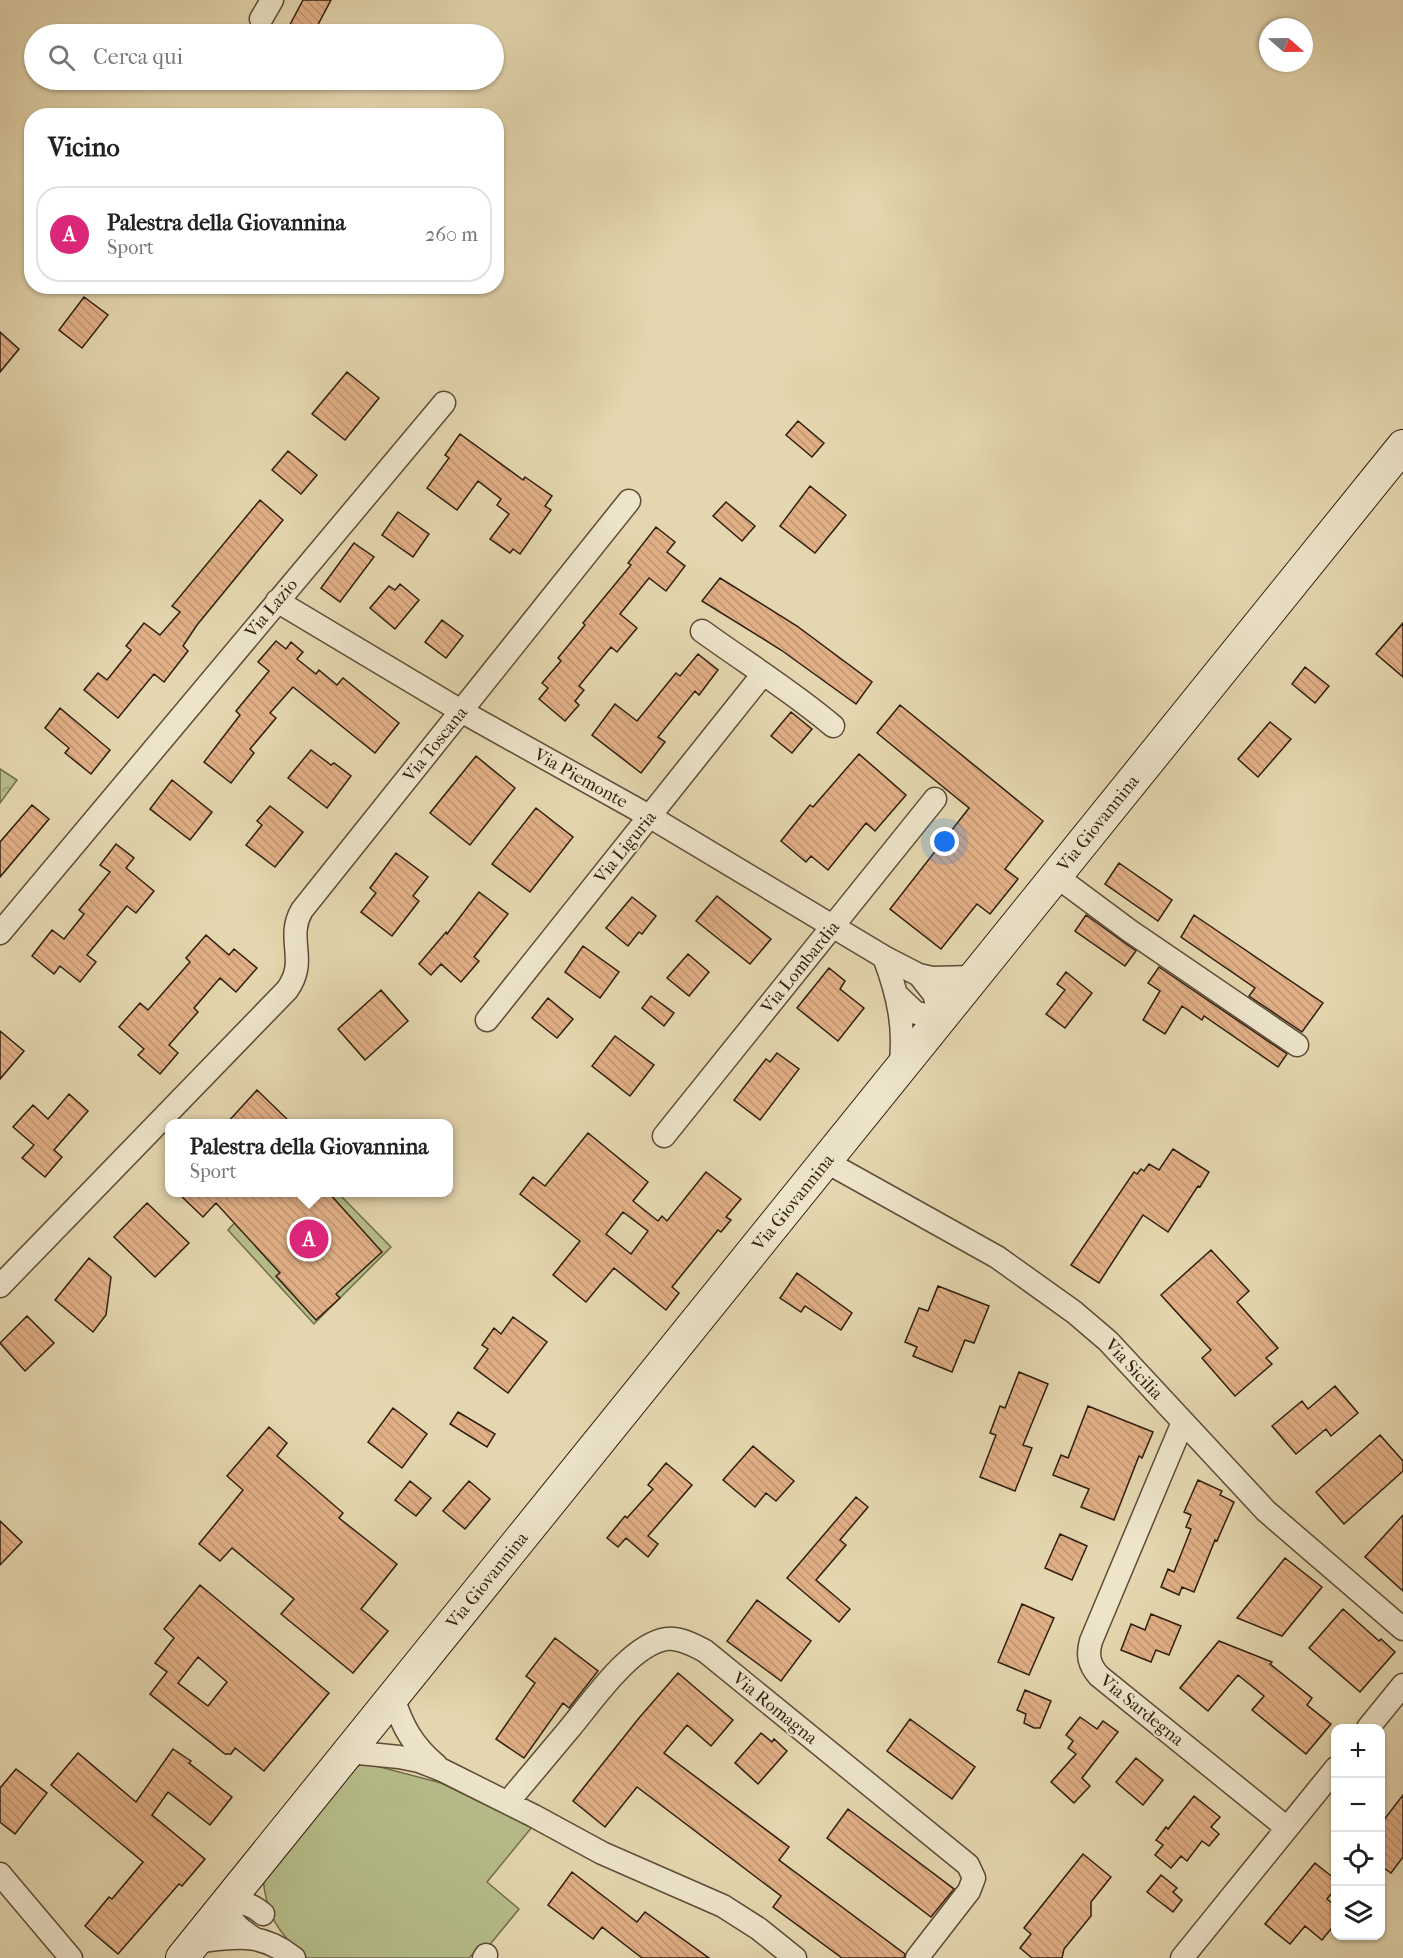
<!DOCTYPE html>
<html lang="it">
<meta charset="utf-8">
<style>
body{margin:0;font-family:"IM FELL French Canon",serif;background:#f2f2f2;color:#222}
.controls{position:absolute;right:18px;bottom:18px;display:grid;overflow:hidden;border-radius:12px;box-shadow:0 2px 4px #0004}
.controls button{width:54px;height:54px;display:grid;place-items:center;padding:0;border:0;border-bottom:2px solid #e0e0e0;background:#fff;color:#222;font:30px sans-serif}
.compass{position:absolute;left:1259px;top:18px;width:54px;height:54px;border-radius:50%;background:#fff;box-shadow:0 2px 4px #0004;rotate:110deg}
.you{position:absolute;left:945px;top:842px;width:21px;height:21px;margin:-15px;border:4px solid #fff;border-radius:50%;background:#1a73e8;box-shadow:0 0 0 9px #1a73e833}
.badge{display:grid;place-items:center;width:39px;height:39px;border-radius:50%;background:#db2777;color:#fff;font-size:20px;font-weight:700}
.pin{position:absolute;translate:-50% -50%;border:3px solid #fff;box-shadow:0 2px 6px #0006}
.popup{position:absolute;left:165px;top:1119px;width:288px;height:78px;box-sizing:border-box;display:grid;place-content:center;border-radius:12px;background:#fff;filter:drop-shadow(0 2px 4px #0005);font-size:20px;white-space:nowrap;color:#767676}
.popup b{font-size:22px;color:#222}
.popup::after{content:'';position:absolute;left:50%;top:100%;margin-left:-12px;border:12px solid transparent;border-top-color:#fff}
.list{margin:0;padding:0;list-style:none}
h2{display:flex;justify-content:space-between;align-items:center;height:78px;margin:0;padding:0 24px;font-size:26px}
h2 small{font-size:20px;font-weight:400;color:#767676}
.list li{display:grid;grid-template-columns:39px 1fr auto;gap:18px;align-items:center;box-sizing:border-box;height:96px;margin:0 12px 12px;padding:0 12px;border:2px solid #e0e0e0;border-radius:24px}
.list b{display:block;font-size:22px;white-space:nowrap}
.list p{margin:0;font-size:20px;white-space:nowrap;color:#767676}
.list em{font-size:20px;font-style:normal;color:#767676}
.icon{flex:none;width:33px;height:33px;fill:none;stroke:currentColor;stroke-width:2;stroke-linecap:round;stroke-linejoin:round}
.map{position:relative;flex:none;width:1403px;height:1958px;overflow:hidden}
.search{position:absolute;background:#fff;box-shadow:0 2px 4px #0004;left:24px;top:24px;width:480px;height:66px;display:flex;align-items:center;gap:15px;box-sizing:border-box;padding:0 21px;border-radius:33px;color:#767676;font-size:22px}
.panel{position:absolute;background:#fff;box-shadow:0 2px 4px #0004;left:24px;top:108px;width:480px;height:186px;border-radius:24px}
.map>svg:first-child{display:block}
.grass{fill:#b6bd89;stroke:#736e4c;stroke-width:1.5}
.park{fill:url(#park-crowns);stroke:#736e4c;stroke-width:1.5}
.building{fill:url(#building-back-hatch);stroke:#301e10;stroke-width:1.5;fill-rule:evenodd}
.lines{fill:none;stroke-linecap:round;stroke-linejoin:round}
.street-casing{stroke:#5d4c38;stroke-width:25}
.secondary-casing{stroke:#301e10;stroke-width:34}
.street{stroke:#ede4ca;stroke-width:22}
.secondary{stroke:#ede4ca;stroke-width:32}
.labels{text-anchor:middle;stroke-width:4.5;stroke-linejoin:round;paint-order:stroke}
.street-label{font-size:18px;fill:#301e10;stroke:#ede4ca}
</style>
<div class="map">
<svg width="1403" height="1958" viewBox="0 0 1403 1958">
<defs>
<pattern id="park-crowns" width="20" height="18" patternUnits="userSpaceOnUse" patternTransform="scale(1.5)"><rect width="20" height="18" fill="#b6bd89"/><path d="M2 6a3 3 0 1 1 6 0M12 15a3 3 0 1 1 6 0" fill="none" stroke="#9da275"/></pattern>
<pattern id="building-back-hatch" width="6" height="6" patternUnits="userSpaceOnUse" patternTransform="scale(1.5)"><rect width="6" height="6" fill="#e1af86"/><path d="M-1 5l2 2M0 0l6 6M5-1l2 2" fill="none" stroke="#c19673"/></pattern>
</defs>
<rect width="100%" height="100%" fill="#e4d6ae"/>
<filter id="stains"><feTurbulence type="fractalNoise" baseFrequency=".00333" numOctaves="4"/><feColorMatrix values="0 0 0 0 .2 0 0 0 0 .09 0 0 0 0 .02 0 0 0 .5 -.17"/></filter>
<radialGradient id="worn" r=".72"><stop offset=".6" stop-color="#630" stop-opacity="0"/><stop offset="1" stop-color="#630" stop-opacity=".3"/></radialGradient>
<!-- grass -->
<path class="grass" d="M262,1193H338L391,1247L314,1324L228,1230Z
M365,1763L441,1783L532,1827L487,1882L519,1909L483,1953L478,1948L469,1958H307C278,1934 265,1913 263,1876L353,1768Z"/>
<!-- park -->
<path class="park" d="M0,769L17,780L0,803Z"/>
<!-- building -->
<path class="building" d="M303,0H331L313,34H285Z
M84,297L108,315L82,348L59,330Z
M0,332L19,349L0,372Z
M347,372L379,398L345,440L312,414Z
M798,421L824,443L812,457L786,435Z
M460,434L523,480L525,477L552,496L545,506L551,510L520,554L513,549L510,553L490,539L509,514L497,505L501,499L478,481L457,510L427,488L449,458L445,455Z
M288,451L317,475L301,494L272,470Z
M810,486L846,515L815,553L780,526Z
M260,500L283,520L197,625L183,646L188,651L164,682L154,674L118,718L84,690L98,673L107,680L131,650L126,646L144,623L160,635L180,612L172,606Z
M726,502L755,526L742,541L713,516Z
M398,512L429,534L413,557L382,535Z
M656,527L675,542L667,552L685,566L666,591L649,578L620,614L637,628L617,652L611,647L579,686L584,690L575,701L579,705L565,721L539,699L548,688L542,683L561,661L558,658L585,625L583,623L631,565L628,563Z
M354,543L374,557L340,602L321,588Z
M720,578L797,626L872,682L856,704L781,650L702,601Z
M400,584L419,600L395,629L370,608L389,586L395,590Z
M442,620L463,636L446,658L425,642Z
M1403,623V677L1376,654Z
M276,641L286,649L291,642L303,652L297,659L316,674L319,670L337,685L343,678L399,723L375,753L293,687L270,713L276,718L250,749L254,753L231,783L204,762L240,715L236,711L269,671L258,662Z
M698,654L718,670L699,695L695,691L658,737L665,742L641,773L592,735L615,704L637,721L676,673L680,676Z
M1305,667L1329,686L1315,703L1292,684Z
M900,705L1043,821L1005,869L1018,879L990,914L977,904L941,949L890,909L969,808L877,733Z
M60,708L110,750L91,774L65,753L69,748L45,728Z
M791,712L812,729L792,753L771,736Z
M1270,722L1291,739L1258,777L1238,759Z
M311,750L331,765L334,763L351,776L327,808L288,778Z
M859,754L906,795L875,831L866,823L828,870L811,856L806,862L781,841L810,805L813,807Z
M476,756L515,788L470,845L430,813Z
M172,780L212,812L190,840L150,809Z
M32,805L49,819L0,877V842Z
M270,806L303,832L275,867L246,845L262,825L257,821Z
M536,808L573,837L530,892L492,864Z
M116,844L134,858L126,868L154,891L136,913L127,906L87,955L96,962L80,982L60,966L54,974L32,956L52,930L64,939L84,914L79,910L110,872L100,865Z
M396,853L428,877L413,896L419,901L392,936L361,912L376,893L370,888Z
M1119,863L1172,900L1158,921L1105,884Z
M479,892L508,914L474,957L479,961L461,982L441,964L431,975L419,964L446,932L447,934Z
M717,896L771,939L750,964L696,921Z
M632,897L656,916L642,934L639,932L628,946L606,928Z
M1086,915L1136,951L1125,966L1075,931Z
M1194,915L1323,1003L1302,1032L1249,996L1255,988L1181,937Z
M206,935L229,955L234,949L257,968L236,992L220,978L194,1008L198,1012L169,1045L178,1053L160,1074L138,1055L144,1049L119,1027L140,1003L148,1010L190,962L186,958Z
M583,946L619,972L600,998L565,972Z
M688,954L709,972L689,996L667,978Z
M1159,967L1287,1054L1278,1067L1204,1016L1202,1020L1182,1006L1165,1034L1143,1020L1160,991L1148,983Z
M829,968L845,981L840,989L864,1008L838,1041L797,1008Z
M1066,972L1092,993L1065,1028L1046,1014L1065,990L1057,984Z
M381,990L408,1021L365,1060L338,1029Z
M651,996L674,1013L664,1026L642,1008Z
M548,998L573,1019L557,1038L532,1018Z
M0,1031L24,1051L0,1079Z
M615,1036L654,1065L630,1096L592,1066Z
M777,1053L799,1069L760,1120L734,1100L766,1059L770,1062Z
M257,1090L292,1124H226Z
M69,1094L88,1111L54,1150L62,1157L45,1177L22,1158L34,1145L13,1127L33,1105L48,1119Z
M588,1133L648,1182L633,1201L658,1221L662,1216L667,1221L706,1172L741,1199L726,1217L731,1220L721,1232L718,1230L672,1287L679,1293L666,1310L614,1268L586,1302L553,1275L580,1241L520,1194L533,1177L545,1186ZM623,1212L648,1231L631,1254L606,1234Z
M1173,1149L1209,1172L1200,1187L1198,1186L1168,1232L1143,1215L1099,1283L1071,1265L1134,1172L1137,1174L1141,1169L1144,1171L1149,1164L1159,1170Z
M177,1192H328L382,1252L336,1294L340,1298L316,1320L276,1276L280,1273L216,1203L203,1217Z
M147,1203L189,1243L155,1277L114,1237Z
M1211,1250L1249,1291L1237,1302L1278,1348L1266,1358L1272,1364L1235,1396L1202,1358L1211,1350L1161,1295Z
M89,1258L111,1277L106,1315L93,1332L55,1300Z
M797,1273L852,1313L841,1330L805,1306L801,1312L780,1298Z
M938,1286L989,1306L974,1343L965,1340L952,1372L913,1356L917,1347L905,1342L919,1308L928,1311Z
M27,1316L54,1343L25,1371L0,1343Z
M513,1317L547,1342L508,1393L474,1368L488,1349L482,1345L494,1328L501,1334Z
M1019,1372L1048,1384L1023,1445L1032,1448L1015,1491L980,1477L996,1435L990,1433L1000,1406L1005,1408Z
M1335,1386L1358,1413L1331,1436L1326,1429L1296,1454L1272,1426L1302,1401L1308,1409Z
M1088,1406L1153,1432L1142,1458L1139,1456L1114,1520L1081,1507L1089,1489L1053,1475L1061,1455L1068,1458Z
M393,1408L427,1434L402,1468L368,1442Z
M458,1412L495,1434L487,1447L450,1424Z
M269,1427L287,1443L277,1456L343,1513L339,1518L397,1564L361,1609L388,1631L353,1673L281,1614L294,1599L232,1548L220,1561L199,1544L243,1490L227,1476Z
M1380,1435L1403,1461V1471L1344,1524L1316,1492Z
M753,1446L794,1481L776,1501L766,1493L755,1507L723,1480Z
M666,1463L692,1485L648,1536L658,1544L648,1557L626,1538L618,1547L607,1538L625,1516L627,1518L653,1489L648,1485Z
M1198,1480L1222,1491L1220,1495L1234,1502L1217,1541L1215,1540L1194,1592L1182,1587L1179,1595L1161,1587L1168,1569L1174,1572L1191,1529L1186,1527L1191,1515L1184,1512Z
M410,1481L431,1498L416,1516L395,1500Z
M469,1481L490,1499L465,1529L443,1511Z
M856,1497L868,1507L840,1540L846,1545L816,1580L850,1609L839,1622L787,1578Z
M1403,1515V1591L1365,1557Z
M0,1521L22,1542L0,1565Z
M1060,1534L1087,1546L1072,1580L1045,1568Z
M1285,1558L1322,1587L1282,1636L1237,1618Z
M200,1585L329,1693L264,1771L235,1748L231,1754H225L150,1694L167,1672L155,1663L174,1638L164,1629ZM198,1657L227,1682L208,1706L178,1683Z
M757,1600L811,1641L781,1681L727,1641Z
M1022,1604L1054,1618L1029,1675L998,1662Z
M1343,1609L1379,1641L1381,1639L1395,1652L1360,1692L1309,1648Z
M1151,1614L1181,1626L1169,1655L1156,1650L1151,1662L1121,1650L1131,1624L1145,1630Z
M555,1638L598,1671L569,1708L563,1703L524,1758L496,1739L535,1683L526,1676Z
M1219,1641L1272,1662L1270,1664L1312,1698L1307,1705L1331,1724L1306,1754L1252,1710L1264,1696L1238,1675L1208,1711L1180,1688Z
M678,1673L733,1720L711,1746L687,1725L664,1753L789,1847L779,1860L905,1954L904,1958H842L773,1907L781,1896L637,1787L605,1827L573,1801L639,1718Z
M1025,1690L1051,1701L1040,1728H1034L1024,1723L1026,1714L1017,1710Z
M1080,1717L1097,1729L1103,1721L1118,1732L1082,1778L1090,1786L1074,1803L1051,1782L1076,1754L1068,1748L1073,1741L1066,1735Z
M910,1719L975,1767L952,1799L887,1751Z
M761,1733L772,1742L774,1739L787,1751L758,1784L735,1763Z
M173,1749L191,1761L189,1763L232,1797L210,1825L168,1792L152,1815L205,1859L182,1886L179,1884L118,1954L85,1926L109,1897L112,1899L143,1862L51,1785L78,1753L136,1802Z
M1136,1758L1163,1780L1143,1805L1116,1782Z
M16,1769L47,1793L15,1834L0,1822V1788Z
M1403,1795V1857L1391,1873L1380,1865V1825Z
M1194,1796L1220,1817L1211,1827L1219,1834L1209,1846L1202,1841L1187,1861L1181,1856L1171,1868L1155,1855L1163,1845L1156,1840L1166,1827L1168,1829Z
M848,1809L954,1889L931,1917L827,1838Z
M1083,1854L1111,1877L1091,1902V1916L1064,1949L1062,1958H1032L1020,1948L1031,1934L1024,1928Z
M1315,1863L1335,1879V1889L1327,1899L1335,1906V1924L1322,1940L1305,1926L1290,1944L1265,1924Z
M572,1872L637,1922L645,1912L709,1958H642L602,1927L593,1939L548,1905Z
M1161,1875L1177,1888L1173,1892L1182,1900L1173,1912L1147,1892Z"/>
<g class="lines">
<!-- street casing -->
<g class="street-casing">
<path id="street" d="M261,19L272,0
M277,601L461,711L649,816L884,957L919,975L932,978L974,977
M702,631C746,663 792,691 833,726
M1056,876L1130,931L1297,1045
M0,933L444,403
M884,957C898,994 906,1029 900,1069
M898,996L916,1013L941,1017L934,994L919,975
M487,1020L763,674
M664,1136L935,799
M825,1161L997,1257L1074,1312L1108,1341L1266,1511L1403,1629
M0,1286L287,990C309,960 285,939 302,910L629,501
M1183,1422L1091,1641C1087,1655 1089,1665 1099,1676L1287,1828
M393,1697C402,1726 413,1746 436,1765
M1368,1728L1403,1685
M349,1752L399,1757L419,1761L442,1770L534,1816L602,1853L723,1906L759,1929L795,1958
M508,1802C528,1778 549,1753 570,1728C592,1702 630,1645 666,1639C679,1637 694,1645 705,1651L968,1865L974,1878L969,1891L917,1958
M0,1874L71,1958
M255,1939C239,1929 229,1922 227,1903C242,1901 251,1904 263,1914
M195,1942C235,1937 260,1931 294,1958
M484,1958L486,1955
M1182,1958L1336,1768"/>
</g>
<!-- secondary casing -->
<g class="secondary-casing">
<path id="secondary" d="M182,1958L1403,446"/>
</g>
<!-- street -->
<use href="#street" class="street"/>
<!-- secondary -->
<use href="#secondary" class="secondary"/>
</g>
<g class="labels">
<!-- street labels -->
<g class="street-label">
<text transform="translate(271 608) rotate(-50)" y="6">Via Lazio</text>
<text transform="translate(435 744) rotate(-51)" y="6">Via Toscana</text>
<text transform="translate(581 778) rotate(29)" y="6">Via Piemonte</text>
<text transform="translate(1098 823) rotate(-51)" y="6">Via Giovannina</text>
<text transform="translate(625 847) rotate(-51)" y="6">Via Liguria</text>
<text transform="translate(800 967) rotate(-51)" y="6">Via Lombardia</text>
<text transform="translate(793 1202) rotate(-51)" y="6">Via Giovannina</text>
<text transform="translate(1134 1369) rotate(47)" y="6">Via Sicilia</text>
<text transform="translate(487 1580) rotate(-51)" y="6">Via Giovannina</text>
<text transform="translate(775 1708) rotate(39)" y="6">Via Romagna</text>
<text transform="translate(1142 1710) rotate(39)" y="6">Via Sardegna</text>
</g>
</g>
<rect width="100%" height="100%" filter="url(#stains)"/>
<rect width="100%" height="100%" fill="url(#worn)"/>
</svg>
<div class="controls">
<button>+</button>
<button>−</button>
<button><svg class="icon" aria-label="locate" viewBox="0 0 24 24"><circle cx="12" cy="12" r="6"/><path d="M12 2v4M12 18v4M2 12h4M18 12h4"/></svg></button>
<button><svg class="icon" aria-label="layers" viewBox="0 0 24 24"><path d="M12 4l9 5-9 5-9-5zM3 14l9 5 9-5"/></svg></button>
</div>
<svg class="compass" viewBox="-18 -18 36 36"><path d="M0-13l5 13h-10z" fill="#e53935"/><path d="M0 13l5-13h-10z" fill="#767676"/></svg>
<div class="you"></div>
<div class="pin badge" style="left:309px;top:1239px">A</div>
<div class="popup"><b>Palestra della Giovannina</b>Sport</div>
<div class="search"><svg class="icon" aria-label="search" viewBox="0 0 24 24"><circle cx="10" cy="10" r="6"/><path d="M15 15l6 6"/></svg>Cerca qui</div>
<section class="panel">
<h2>Vicino<small></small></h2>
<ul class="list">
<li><span class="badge">A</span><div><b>Palestra della Giovannina</b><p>Sport</p></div><em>260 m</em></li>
</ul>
</section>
</div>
